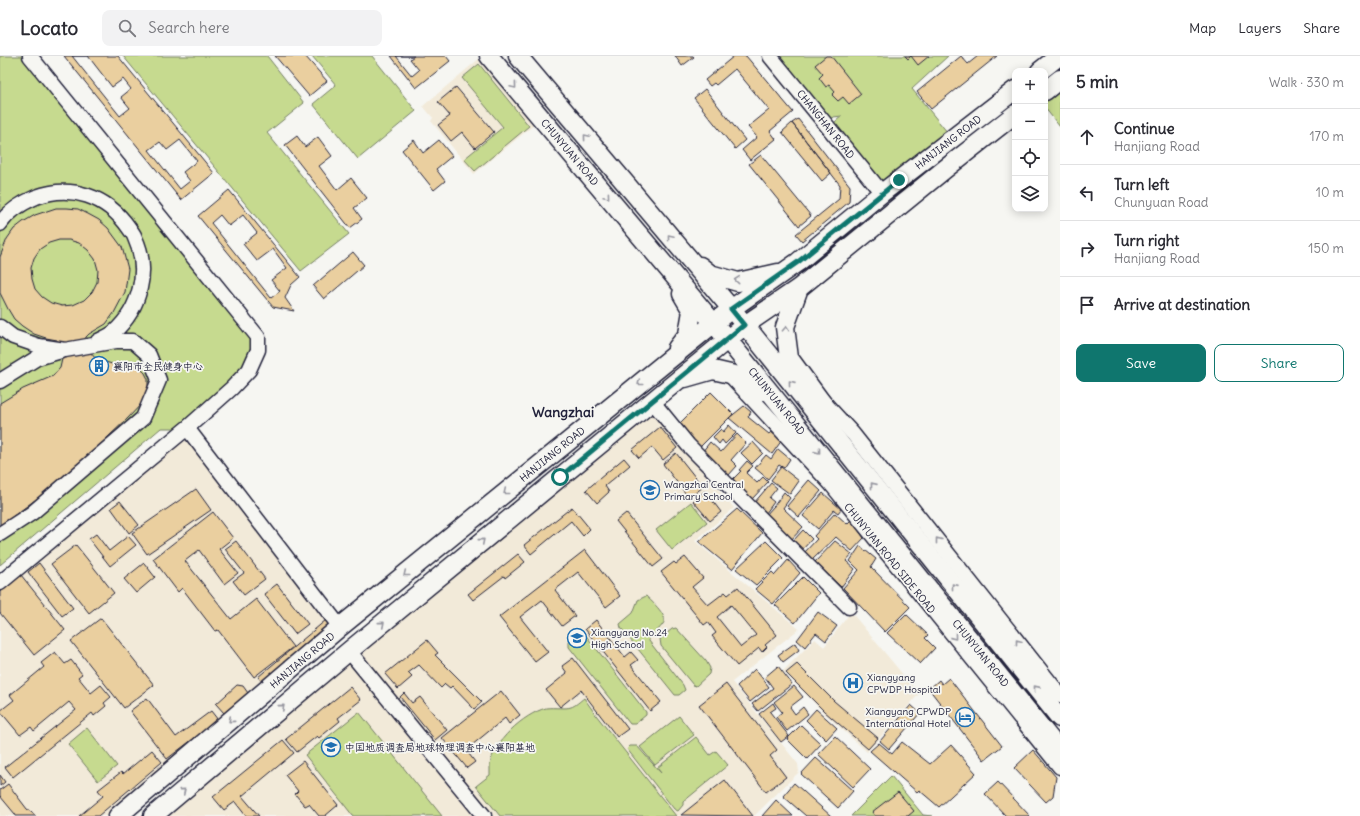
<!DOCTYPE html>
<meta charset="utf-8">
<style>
body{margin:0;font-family:Delius,"LXGW WenKai TC",sans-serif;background:#f2f2f3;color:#2b2b33}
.controls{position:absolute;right:12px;top:12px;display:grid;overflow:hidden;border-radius:8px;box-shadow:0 2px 10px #0003}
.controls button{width:36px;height:36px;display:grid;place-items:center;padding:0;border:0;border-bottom:1px solid #e1e1e2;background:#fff;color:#2b2b33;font:20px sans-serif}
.stop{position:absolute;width:12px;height:12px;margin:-9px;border:3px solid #0f766e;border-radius:50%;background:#fff}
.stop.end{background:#0f766e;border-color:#fff;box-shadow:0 1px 4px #0008}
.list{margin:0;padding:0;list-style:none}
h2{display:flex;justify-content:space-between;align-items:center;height:52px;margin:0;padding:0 16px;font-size:17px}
h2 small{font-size:13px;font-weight:400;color:#7c7c81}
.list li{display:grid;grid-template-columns:26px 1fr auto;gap:12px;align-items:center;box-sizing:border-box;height:56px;padding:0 16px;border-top:1px solid #e1e1e2}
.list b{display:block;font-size:15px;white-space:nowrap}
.list p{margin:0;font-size:13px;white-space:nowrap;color:#7c7c81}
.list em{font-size:13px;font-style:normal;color:#7c7c81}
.actions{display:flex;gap:8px;padding:12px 16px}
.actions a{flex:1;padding:9px 0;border:1px solid #0f766e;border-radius:8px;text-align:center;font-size:14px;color:#0f766e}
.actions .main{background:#0f766e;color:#fff}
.icon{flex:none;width:22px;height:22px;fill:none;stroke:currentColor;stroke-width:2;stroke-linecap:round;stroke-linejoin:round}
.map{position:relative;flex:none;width:1060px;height:760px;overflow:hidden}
header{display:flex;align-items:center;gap:24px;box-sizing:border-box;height:56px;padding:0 20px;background:#fff;border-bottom:1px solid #e1e1e2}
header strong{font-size:19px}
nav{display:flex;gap:22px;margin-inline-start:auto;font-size:14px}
.search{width:280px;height:36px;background:#f2f2f3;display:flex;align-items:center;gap:10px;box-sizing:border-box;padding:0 14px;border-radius:8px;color:#7c7c81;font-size:15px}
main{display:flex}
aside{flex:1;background:#fff}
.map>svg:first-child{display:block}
.built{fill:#f2ead9}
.green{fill:#c6da8f;stroke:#747e65}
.building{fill:#eacf9f;stroke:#22223b;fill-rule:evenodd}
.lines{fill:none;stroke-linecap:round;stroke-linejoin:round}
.minor-casing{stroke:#22223b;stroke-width:17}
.major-casing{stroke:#22223b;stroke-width:21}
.minor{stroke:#f6f6f2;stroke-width:14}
.major{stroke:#f6f6f2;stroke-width:18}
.oneway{stroke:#9797a0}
.route{stroke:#0f766e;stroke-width:5}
.labels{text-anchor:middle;stroke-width:3.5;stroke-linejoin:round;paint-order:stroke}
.street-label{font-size:10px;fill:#22223b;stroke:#f6f6f2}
.poi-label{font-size:10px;fill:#22223b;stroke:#f6f6f2;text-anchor:start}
.district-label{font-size:14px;font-weight:bold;fill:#22223b;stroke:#f6f6f2}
</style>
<header>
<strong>Locato</strong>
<div class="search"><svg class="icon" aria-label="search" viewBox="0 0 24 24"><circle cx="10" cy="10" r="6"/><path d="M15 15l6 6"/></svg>Search here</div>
<nav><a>Map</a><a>Layers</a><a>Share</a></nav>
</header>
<main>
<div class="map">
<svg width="1060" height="760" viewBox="0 0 1060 760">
<rect width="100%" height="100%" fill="#f6f6f2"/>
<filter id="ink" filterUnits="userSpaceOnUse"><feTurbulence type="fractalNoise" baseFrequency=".025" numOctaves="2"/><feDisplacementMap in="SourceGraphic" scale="8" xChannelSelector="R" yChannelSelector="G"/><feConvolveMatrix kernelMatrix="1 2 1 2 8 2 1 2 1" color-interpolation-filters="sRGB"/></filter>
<g filter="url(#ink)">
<!-- built -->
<path class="built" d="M480,2L534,69L474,118L431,65L433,62L423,50Z
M647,350L734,452L695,485L799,573L732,626L798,708L799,716L754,760H153Z
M187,372L340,571L118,760H0V527Z
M851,556L919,638L867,696L824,657L783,615L815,583L824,591Z"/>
<!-- green -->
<path class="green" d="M0,0H25L258,281V294L187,372H161L0,509Z
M123,0H267L304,47L267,77L349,178L301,215Z
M312,0H372L416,55L358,103L313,48L336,29Z
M770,0H948L912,33L952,82L882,137L829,71L842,60L833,61L825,67Z
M479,8L529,70L475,115L464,103L503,71L462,22Z
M1060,23V71L1045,52V35Z
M691,446L707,466L672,494L656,474Z
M646,540C652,546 669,560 663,568C660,573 654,577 649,581V585L683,629L685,634L679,639H675L621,572L620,568L633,557L638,544Z
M676,572L706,605L710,612L709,618L696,630L693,629L661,590L660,583L672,573Z
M580,576L584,577L646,656V659L635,668H630L569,591V585Z
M584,642L596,659L676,760H500L476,730L490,719C490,716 490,713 490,710C492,686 524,658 546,652C554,651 566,653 571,651C575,650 580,645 584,642Z
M359,656L442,760H353L346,751L305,699Z
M679,660L694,679L655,709L640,691Z
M87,672L117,710L98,725L68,688Z
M696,681L710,699L716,695L728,709L683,746V749L678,755L674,753L627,693L630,690H637L661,717L657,712Z
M891,720L923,759L932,760H851Z"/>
<!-- building -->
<path class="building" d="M64,0H118L214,117L181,144Z
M72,0H88L112,31L123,23L131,33L121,41L130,52L120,60Z
M275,0H305L327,25L309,40Z
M391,0H446L450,5L416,32Z
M396,0H414L410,3L419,14L412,20Z
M675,0H693L694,1L682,10Z
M734,0H746L793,56L770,75L776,83L750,104L742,94L757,81L748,71L769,54L735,13L716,29L714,27L710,30L705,24Z
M826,0H831L861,38L849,48L843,41L838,45L832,39L835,36L829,29L826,31L819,22L823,18L815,9Z
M905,0H929L918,9L911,0L908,3Z
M961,0L968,8L978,0H997L931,53L917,36Z
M456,31L494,76L475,92L462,76L451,85L438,69L450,60L438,46Z
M705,33L745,84L735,93L694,42Z
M798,63L850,130L849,146L802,185L796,178L839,143L840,129L792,67Z
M792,67L831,117L822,125L782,76Z
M297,80L305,91L318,81L332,100L319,110L337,134L351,122L367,142L354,152L362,163L350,172L285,89Z
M180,84L197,105L183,116L190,125L180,133L149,94L160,86L167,94Z
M414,84L423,97L439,84L452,100L436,113L445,125L434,134L402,94Z
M761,99L811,160L799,170L749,108Z
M229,134L300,221L291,229L285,242L294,255L273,251L198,160Z
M56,152H67L78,153L88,158L99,164L108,172L122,191L128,213L125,236L114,257L106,268L89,278L86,281L85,285L90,296L96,303L112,308L134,309L139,311L145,317L148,323V331L146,340L144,345L128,362L84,404L58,427L0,470V347L23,333L53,320L60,312L62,303L57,284L46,282L34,278L22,270L14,263L8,253L0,237V201L7,183L14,173L23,166L35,159ZM59,184H69L79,187L88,194L95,203L98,214L97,226L92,236L84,244L73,249L62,250L51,247L42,241L35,233L32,223L31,212L34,202L40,193L49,187Z
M220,159L229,170L243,159L257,177L243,188L257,205L273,193L287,212L271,224L280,235L271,242L211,167Z
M353,196L364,209L324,243L313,230Z
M711,336L733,358L699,392L677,370Z
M744,350L751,356L748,361L769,378L771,376L782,384L772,398L729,362Z
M729,369L736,377L725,388L722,384L719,388L713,381L721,373L723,376Z
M660,371L677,392L663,404L652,391L639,402L632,394Z
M737,378L746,387L731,404L737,410L728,420L702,396L710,386L721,396Z
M753,386L763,397L752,408L741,397Z
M778,393L790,403L784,412L779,409L768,423L755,412L766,399L771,403Z
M676,397L703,431L689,442L663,408Z
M624,402L630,409L605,430L609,436L597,447L586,434Z
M747,405L753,410L746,417L757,427L763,421L768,426L752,443L732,424L741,415L739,414Z
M781,411L799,425L790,438L771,424Z
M809,424L821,435L799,461L787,450Z
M771,427L777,432L769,442L774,446L766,457L754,447Z
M196,433L211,454L147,498L132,477Z
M705,435L721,456L710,465L693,445Z
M784,436L790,442L783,452L803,471L790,485L765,460L774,450Z
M823,437L841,453L838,457L834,454L818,473L803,460Z
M120,445L139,469L129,477L111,452Z
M572,451L590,473L583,480L571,465L531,498L524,489Z
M737,453L762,477L732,513L699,486Z
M213,456L233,482L219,493L238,517L224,528L199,494L185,505L231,563L256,543L293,591L254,621L218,574L215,575L182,532L178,536L153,503Z
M626,457L663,503L653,511L616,465Z
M835,457L847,468L851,464L864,482L852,495L836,481L812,504L804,497L817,483L814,480Z
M803,474L812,483L802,494L793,485Z
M96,478L109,495L128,480L136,489L110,510L89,483Z
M236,485L265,523L244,539L233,525L244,517L225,493Z
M766,485L783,502L756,529L736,513Z
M835,485L852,498L846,505L855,513L841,531L815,506Z
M76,489L114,537L89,557L51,508Z
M860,490L876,503L871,511L910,551L885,576L843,532L859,514L850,505Z
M585,494L620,540L606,551L578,516L555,534L575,560L562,570L542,544L520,561L548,596L535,606L499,561Z
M518,498L525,506L505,522L504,520L473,544L468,538Z
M685,501L703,522L692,531L708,549L725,536L728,539L738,531L777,579L765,589L767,591L762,596L759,592L737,610L712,580L716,577L708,566L704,569L661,516L674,506L676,508ZM731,549L756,579L741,591L717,561Z
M788,504L800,517L773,548L755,533L772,516L775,519Z
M39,507L73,552L62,560L28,516Z
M144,507L155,521L136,537L124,523Z
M21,519L65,574L34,599L0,557V536Z
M803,521L819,537L795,567L775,549Z
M277,528L308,568L295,578L264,538Z
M818,556L837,570L826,585L816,577L805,591L797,584Z
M906,558L928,579L925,582L935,592L920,608L887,577Z
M101,562L154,629L124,652L71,585Z
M326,564L332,571L264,628L258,621Z
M596,564L625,601L631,596L638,604L631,609L661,646L650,655L585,573Z
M427,584L438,597L435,599L482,646L474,653L452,630L450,632L445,628L441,632L419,609L408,617L412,621L398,633L385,618Z
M795,587L799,594L783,606L778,599Z
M55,596L65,608L71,604L82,618L78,621L91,637L101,629L111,641L104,647L106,650L94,660L92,657L13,721L5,711L76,654L69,646L34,675L31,671L20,679L0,655L14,644L10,639L44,611L41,607Z
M573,602L628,673L617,681L581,634L560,651L546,634L567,617L562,610Z
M797,608L834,645L878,682L868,693L824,655L786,617Z
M778,610L792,628L758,655L752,648L773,632L765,621Z
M755,613L769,631L750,646L737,630Z
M949,622L1002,690L984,704L929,633L939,624L942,628Z
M726,628L777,694L770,700L786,721L766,736L699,649Z
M237,629L243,630L248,637L224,657L216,648Z
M794,630L803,641L790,651L795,658L803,651L808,658L787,675L776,661L782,656L774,646Z
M350,631L361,644L338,662L340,665L319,682L317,680L297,696L286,683Z
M501,635L520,659L509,668L505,662L466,694L475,706L467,712L442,682Z
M404,637L412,647L420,641L447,674L435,684L400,641Z
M147,642L176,681L211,655L218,664L167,703L130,655Z
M773,647L776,652L770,656L789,680L781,686L759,658Z
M911,649L920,657L889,693L880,685Z
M816,653L837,672L826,684L806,664Z
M801,669L821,688L807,703L787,683Z
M835,680L870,713L853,731L818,698Z
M283,684L294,697L242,740L259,760H246L235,746L224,754L213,741Z
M902,686L930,708L951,689L976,717L939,751L919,734L917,736L870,695L879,687L892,698Z
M152,694L162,706L98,760H79L103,740L98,734L121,716L123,718Z
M1033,694L1056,721L1053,740L1046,746L1014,712Z
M816,702L853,735L838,752L801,718Z
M303,705L338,749L325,760H319L309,748L305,750L295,738L298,735L285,719Z
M0,719L5,726L0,730Z
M725,724L753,760L681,759Z
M998,726L1030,760H1006L985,738Z
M794,727L831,760H806L783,740Z
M8,728L27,753L36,760H16L15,758L0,740V734Z
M898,736L914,755L908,760H875L872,756Z
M776,744L793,760H762Z"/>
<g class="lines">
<!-- minor casing -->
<g class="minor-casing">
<path id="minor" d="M30,0L258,281V294L249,314L232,332L187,372L340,571
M770,0L882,137
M0,168C8,156 22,147 36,141C71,128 107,140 129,172C131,175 134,178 135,182C150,214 140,253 114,276C110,280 103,282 98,285
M0,271L13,281L39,290L65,294L116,285H133L149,299L159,324L143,362L32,457L0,478
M730,319L831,428L1060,711
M0,325L37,302L61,295
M820,342L853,378L1060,639
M652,345L688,389L849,551
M0,527L187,372
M349,595L484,760"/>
</g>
<!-- major casing -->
<g class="major-casing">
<path id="major" d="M489,0L727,283L1060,695
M518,0L745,269L1060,662
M1040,15L1059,0
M1045,35L1060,23
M700,210L710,218L738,226L778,217
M799,232L785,271L789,302L825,351
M677,292L688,278L692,255L682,238
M685,322L713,314L739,320L764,335
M118,760L340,571L714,267L731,253L798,206L882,137L1015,34
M153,760L349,595L745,269L799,232L945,113L1015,58"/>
</g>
<!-- minor -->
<use href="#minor" class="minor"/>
<!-- major -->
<use href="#major" class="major"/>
</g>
<!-- one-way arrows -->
<defs><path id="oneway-chevron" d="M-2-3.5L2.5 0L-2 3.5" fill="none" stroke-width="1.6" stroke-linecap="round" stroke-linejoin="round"/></defs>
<g class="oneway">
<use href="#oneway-chevron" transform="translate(514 30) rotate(50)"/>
<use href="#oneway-chevron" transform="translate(586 81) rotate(-130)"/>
<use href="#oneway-chevron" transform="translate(607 140) rotate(50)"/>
<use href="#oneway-chevron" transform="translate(670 181) rotate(-130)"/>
<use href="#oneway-chevron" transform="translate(737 224) rotate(-175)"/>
<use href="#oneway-chevron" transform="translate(786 273) rotate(-87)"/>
<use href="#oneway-chevron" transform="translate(640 327) rotate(141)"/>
<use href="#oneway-chevron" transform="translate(791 327) rotate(-129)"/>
<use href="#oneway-chevron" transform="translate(818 395) rotate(51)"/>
<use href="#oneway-chevron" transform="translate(873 429) rotate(-129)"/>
<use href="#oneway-chevron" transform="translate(506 436) rotate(141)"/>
<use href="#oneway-chevron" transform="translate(938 484) rotate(-128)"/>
<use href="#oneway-chevron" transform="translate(482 485) rotate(-40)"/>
<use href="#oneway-chevron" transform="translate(406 518) rotate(141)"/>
<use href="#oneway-chevron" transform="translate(954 530) rotate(-129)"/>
<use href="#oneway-chevron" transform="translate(382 568) rotate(-40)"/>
<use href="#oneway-chevron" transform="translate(954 581) rotate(51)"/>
<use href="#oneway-chevron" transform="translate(1018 586) rotate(-128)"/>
<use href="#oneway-chevron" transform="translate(1036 632) rotate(-129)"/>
<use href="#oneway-chevron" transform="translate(282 651) rotate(-40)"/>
<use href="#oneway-chevron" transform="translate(231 664) rotate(140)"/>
<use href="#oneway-chevron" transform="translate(183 735) rotate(-40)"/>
</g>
</g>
<g class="lines" filter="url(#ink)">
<!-- route -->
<path class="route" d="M560,421L744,269L731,253L798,206L899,124"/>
</g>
<!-- icons -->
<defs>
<g id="building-ring" transform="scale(1)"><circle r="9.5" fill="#f6f6f2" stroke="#1f6fb2" stroke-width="1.5"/><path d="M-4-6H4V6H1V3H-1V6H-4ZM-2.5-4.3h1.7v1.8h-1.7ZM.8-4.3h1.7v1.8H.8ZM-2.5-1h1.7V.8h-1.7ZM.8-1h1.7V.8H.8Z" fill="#1f6fb2"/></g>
<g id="school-ring" transform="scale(1)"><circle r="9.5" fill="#f6f6f2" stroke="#1f6fb2" stroke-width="1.5"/><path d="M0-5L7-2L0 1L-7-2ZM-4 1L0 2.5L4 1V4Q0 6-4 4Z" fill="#1f6fb2"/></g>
<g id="hospital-ring" transform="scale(1)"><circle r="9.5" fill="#f6f6f2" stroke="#1f6fb2" stroke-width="1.5"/><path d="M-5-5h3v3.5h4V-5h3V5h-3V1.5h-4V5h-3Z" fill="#1f6fb2"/></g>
<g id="hotel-ring" transform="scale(1)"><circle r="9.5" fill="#f6f6f2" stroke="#1f6fb2" stroke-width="1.5"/><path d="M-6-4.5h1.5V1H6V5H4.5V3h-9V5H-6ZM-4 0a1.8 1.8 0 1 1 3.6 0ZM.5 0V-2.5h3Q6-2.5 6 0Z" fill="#1f6fb2"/></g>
<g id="university-ring" transform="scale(1)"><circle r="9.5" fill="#f6f6f2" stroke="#1f6fb2" stroke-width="1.5"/><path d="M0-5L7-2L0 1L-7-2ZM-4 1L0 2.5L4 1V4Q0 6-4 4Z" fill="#1f6fb2"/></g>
</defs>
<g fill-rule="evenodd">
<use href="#building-ring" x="99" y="310"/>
<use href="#school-ring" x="650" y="434"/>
<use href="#school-ring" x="577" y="582"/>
<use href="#hospital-ring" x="853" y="627"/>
<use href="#hotel-ring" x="965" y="661"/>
<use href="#university-ring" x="331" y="691"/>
</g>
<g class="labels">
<!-- street labels -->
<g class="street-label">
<text transform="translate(826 68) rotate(51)" y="4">CHANGHAN ROAD</text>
<text transform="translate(948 86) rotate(-38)" y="4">HANJIANG ROAD</text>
<text transform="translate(570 96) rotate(50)" y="4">CHUNYUAN ROAD</text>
<text transform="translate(777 345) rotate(51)" y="4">CHUNYUAN ROAD</text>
<text transform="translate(552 398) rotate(-39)" y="4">HANJIANG ROAD</text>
<text transform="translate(890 502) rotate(51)" y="4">CHUNYUAN ROAD SIDE ROAD</text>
<text transform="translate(981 597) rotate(51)" y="4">CHUNYUAN ROAD</text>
<text transform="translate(302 604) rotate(-40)" y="4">HANJIANG ROAD</text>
</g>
<!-- poi labels -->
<g class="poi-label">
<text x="113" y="314">襄阳市全民健身中心</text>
<text x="664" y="432">Wangzhai Central<tspan x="664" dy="12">Primary School</tspan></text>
<text x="591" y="580">Xiangyang No.24<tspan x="591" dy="12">High School</tspan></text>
<text x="867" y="625">Xiangyang<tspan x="867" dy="12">CPWDP Hospital</tspan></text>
<text x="951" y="659" text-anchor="end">Xiangyang CPWDP<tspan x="951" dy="12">International Hotel</tspan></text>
<text x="345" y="695">中国地质调查局地球物理调查中心襄阳基地</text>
</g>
<!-- district labels -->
<g class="district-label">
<text x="563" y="361">Wangzhai</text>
</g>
</g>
</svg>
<div class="controls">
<button>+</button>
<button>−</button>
<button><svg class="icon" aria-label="locate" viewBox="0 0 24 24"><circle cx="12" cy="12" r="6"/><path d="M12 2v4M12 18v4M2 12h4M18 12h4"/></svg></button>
<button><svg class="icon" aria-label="layers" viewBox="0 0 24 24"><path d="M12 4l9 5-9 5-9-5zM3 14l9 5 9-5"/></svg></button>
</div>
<div class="stop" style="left:560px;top:421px"></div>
<div class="stop end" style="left:899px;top:124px"></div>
</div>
<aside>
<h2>5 min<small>Walk · 330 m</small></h2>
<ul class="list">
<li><svg class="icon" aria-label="ahead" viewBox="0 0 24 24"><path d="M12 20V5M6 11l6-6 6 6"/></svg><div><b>Continue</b><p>Hanjiang Road</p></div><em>170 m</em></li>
<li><svg class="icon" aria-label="left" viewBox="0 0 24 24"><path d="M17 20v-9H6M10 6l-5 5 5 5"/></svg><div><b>Turn left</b><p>Chunyuan Road</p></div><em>10 m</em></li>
<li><svg class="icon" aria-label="right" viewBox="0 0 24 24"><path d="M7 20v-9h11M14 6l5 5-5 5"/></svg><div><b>Turn right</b><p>Hanjiang Road</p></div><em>150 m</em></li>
<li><svg class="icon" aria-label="arrive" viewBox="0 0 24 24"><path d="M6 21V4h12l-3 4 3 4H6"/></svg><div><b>Arrive at destination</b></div></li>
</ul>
<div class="actions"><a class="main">Save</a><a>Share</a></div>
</aside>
</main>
